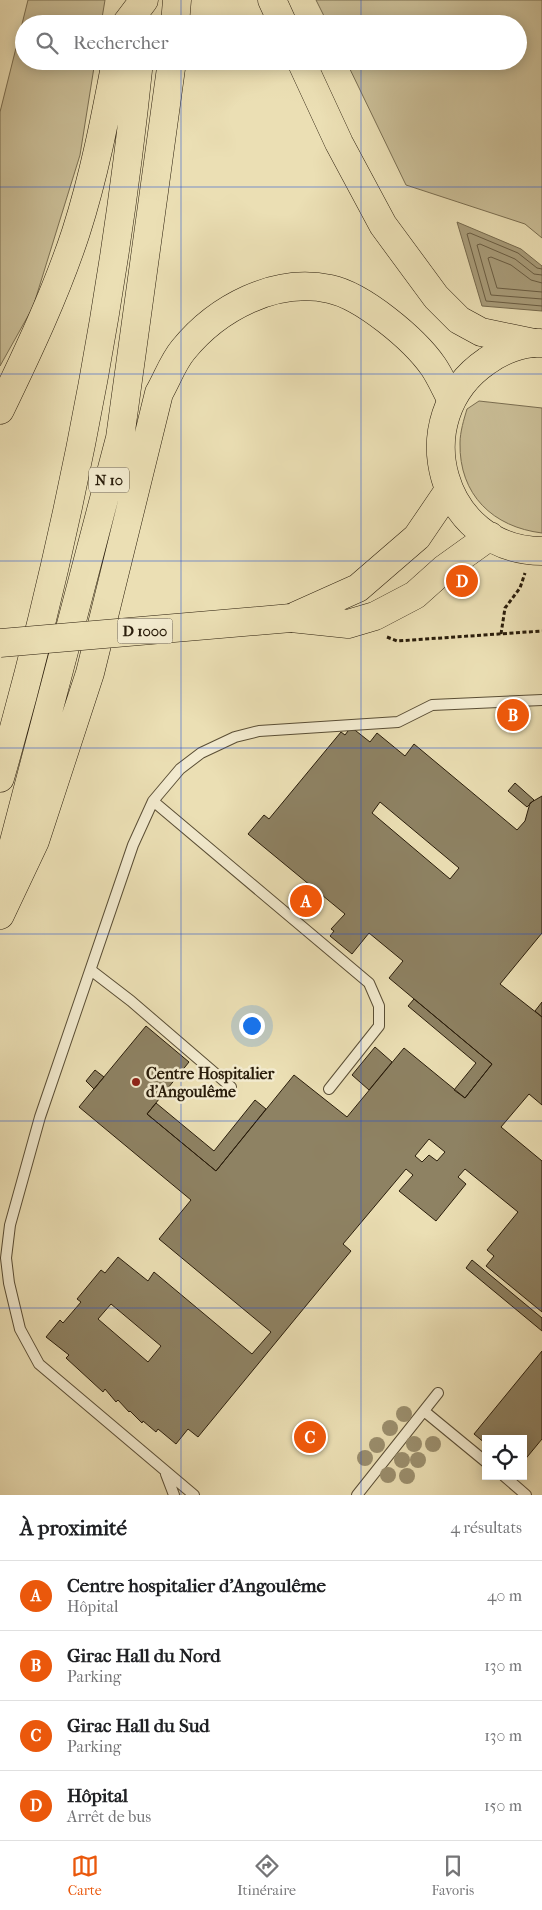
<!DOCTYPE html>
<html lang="fr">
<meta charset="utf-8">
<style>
body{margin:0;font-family:"IM FELL French Canon",serif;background:#f2f2f2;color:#202124}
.controls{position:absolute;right:15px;bottom:15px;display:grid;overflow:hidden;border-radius:0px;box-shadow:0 2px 12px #0003}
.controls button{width:45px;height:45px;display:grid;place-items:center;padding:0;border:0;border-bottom:1px solid #e0e0e0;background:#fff;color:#202124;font:25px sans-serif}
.you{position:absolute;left:251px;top:1025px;width:18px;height:18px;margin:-12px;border:4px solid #fff;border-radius:50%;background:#1a73e8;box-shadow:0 0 0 8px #1a73e833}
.badge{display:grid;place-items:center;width:32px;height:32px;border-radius:50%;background:#ea580c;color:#fff;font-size:16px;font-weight:700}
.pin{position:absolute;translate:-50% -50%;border:2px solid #fff;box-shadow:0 1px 5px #0006}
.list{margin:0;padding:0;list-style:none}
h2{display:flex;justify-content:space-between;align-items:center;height:65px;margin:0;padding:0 20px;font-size:21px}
h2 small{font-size:16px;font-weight:400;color:#757577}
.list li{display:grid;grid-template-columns:32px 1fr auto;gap:15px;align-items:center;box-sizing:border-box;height:70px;padding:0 20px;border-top:1px solid #e0e0e0}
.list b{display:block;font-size:19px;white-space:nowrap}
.list p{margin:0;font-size:16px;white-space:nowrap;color:#757577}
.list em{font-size:16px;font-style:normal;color:#757577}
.icon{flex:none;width:28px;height:28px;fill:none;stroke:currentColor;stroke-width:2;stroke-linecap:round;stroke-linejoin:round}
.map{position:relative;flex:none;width:542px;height:1495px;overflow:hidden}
.search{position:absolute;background:#fff;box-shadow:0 2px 12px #0003;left:15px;right:15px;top:15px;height:55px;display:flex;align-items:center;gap:12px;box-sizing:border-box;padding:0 18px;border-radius:28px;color:#757577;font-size:19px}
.sheet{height:345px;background:#fff}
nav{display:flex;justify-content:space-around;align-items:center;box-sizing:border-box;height:70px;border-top:1px solid #e0e0e0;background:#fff;font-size:14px;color:#757577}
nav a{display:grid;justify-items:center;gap:2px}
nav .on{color:#ea580c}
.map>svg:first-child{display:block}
.green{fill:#cabe97;stroke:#7a6e51}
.water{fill:#a99d7b;stroke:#766a4e}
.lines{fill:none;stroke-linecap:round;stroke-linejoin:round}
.shore{stroke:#6a5d43;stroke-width:1}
.building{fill:#8e8263;stroke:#2a1d0b;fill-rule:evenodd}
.lane-casing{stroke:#5a4e35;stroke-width:12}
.primary-casing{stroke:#2a1d0b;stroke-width:29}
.highway-casing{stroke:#2a1d0b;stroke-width:29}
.path{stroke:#2a1d0b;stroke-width:3;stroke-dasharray:4 2.5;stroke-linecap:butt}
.lane{stroke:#f2eace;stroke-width:10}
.primary{stroke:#ebdfb4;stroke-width:28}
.highway{stroke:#ebdfb4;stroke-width:28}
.primary-bridge-casing{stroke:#2a1d0b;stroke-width:29;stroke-linecap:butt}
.primary-bridge{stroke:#ebdfb4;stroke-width:28}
.tree{fill:#9b8f6e}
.grid{fill:none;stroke:#1d4ed8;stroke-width:1;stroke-opacity:0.55}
.poi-dot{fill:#8f2418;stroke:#f2eace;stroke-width:2}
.labels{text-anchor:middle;stroke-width:5;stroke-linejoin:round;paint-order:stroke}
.shield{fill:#f2eace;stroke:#665a46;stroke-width:1}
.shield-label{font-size:15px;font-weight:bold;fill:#2a1d0b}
.poi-label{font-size:16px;font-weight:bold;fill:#2a1d0b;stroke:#f2eace;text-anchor:start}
</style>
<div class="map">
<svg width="542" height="1495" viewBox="0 0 542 1495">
<rect width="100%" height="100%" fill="#ebdfb4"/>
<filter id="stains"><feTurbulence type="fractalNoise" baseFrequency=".004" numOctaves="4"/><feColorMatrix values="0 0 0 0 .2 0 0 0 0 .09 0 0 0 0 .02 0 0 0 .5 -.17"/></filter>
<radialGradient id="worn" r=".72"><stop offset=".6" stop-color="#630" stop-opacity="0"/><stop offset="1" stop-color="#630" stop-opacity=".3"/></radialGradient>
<!-- green -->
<path class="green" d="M28,0H105L101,24H24V61H95L80,155L33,307L0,366V112Z
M316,0H542V238L525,224L406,185L346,61H518V24H328Z
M479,401L542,408V533C493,527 459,495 460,443C460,432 464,419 467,409Z"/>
<!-- water -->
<path class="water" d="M457,222L521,249L542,266V311L482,306Z"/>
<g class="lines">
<!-- shore -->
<path class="shore" d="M542,269L537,268L518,253L470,233L467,234L486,301L542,306
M542,275L534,274L515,259L480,244L477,245L491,295L542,299
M542,283L531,280L511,265L491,257L488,258L497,288L542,292"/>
</g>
<!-- building -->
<path class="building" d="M351,727L370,742L377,733L405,756L414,744L517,830L525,821L530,803L542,796V933L500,984L542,1017V1105L529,1094L501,1127L542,1161V1312L486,1266L494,1256L487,1250L518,1212L465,1169L458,1177L466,1184L436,1221L399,1191L413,1175L406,1169L343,1244L351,1251L198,1437L188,1429L176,1444L158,1429L156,1432L143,1421L142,1423L130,1411L129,1412L118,1400L116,1402L105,1389L103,1392L66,1358L69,1355L46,1337L60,1320L63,1323L81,1302L77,1299L101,1270L105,1273L118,1257L148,1281L154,1272L252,1354L271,1332L159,1239L191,1200L79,1107L146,1026L189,1062L147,1114L216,1171L294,1075L347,1117L404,1048L465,1098L492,1064L389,978L403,961L369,933L352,954L330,936L334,931L331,929L345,914L248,834L264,815L269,819L341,732L345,735ZM380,802L459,868L450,879L372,813ZM429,1139L445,1152L437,1161L429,1155L422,1162L415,1156ZM111,1304L161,1346L148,1362L98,1319Z
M515,783L534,800L527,807L508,791Z
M414,999L492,1064L465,1098L454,1090L476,1063L408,1006Z
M542,1002V1017L535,1011Z
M375,1047L392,1062L369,1090L352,1075Z
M95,1070L104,1077L94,1089L86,1081Z
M255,1100L266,1109L216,1171L147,1114L156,1103L214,1151Z
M472,1260L542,1318V1331L466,1268Z
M542,1351V1439L523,1462V1439H486V1444L474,1434Z"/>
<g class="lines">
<!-- lane casing -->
<g class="lane-casing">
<path id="lane" d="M153,801L369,983L379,1006V1026L329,1089
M92,971L131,1001L231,1087
M424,1411L486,1462
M166,1474L174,1495
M504,1476L526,1495
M194,1495L39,1364L20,1329L9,1283L6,1258L10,1225L40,1117L133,845L153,801L180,769L201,753L235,737L259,731L398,722L432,705L542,700
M357,1495L438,1393"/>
</g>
<!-- primary casing -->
<g class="primary-casing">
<path id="primary" d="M540,343C522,342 501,351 487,361C403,418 441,551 542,551
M291,618L348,624L375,616L415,595L444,569L490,536
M291,618L358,588L417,537L449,490"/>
</g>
<!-- highway casing -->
<g class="highway-casing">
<path id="highway" d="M272,0L283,24
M126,24L144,0
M175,24L177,0
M301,61L339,143L383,225L436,297L459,320L481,332L534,343
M0,410C28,352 56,293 76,232C94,176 105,119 116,61
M0,778C67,544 114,304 139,61
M6,872L120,438L172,61
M0,915L35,841L90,673L159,393C167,379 173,362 183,350C217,308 275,277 330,289C363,296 414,339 433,366C440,376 445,388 451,399"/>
</g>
<!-- path -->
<path class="path" d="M501,634L505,608L520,588L525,573
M387,637L397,641L542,631"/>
<!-- lane -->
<use href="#lane" class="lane"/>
<!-- primary -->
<use href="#primary" class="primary"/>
<!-- highway -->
<use href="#highway" class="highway"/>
<!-- primary-bridge casing -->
<g class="primary-bridge-casing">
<path id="primary-bridge" d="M0,643L291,618"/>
</g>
<!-- primary-bridge -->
<use href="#primary-bridge" class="primary-bridge"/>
</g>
<!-- trees -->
<g class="tree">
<circle cx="404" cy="1414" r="8"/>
<circle cx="390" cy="1428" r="8"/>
<circle cx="414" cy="1444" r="8"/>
<circle cx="433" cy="1444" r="8"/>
<circle cx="377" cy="1445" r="8"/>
<circle cx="365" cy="1458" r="8"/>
<circle cx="402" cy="1460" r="8"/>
<circle cx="418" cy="1460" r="8"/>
<circle cx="388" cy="1475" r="8"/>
<circle cx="407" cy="1476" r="8"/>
</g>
<!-- grid -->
<path class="grid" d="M181,0V24M361,0V24M181,61V1495M361,61V1495M0,187H542M0,374H542M0,561H542M0,748H542M0,934H542M0,1121H542M0,1308H542"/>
<!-- markers -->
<circle class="poi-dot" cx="136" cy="1082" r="5"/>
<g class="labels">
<!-- shield labels -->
<g class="shield">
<rect x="89" y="467.5" width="40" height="25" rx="4"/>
<rect x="117.5" y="618.5" width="55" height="25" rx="4"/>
</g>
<g class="shield-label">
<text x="109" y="485">N 10</text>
<text x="145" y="636">D 1000</text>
</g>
<!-- poi labels -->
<g class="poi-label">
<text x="146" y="1079">Centre Hospitalier<tspan x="146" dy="18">d'Angoulême</tspan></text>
</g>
</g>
<rect width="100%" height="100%" filter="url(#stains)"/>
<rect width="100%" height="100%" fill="url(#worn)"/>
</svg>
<div class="controls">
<button><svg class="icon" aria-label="locate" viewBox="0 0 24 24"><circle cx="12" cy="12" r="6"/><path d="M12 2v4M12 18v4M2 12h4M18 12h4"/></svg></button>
</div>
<div class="you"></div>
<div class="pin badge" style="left:306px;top:901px">A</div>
<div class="pin badge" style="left:513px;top:715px">B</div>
<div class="pin badge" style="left:310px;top:1437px">C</div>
<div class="pin badge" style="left:462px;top:581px">D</div>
<div class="search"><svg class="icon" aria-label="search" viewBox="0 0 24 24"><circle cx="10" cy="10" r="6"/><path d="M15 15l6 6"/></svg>Rechercher</div>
</div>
<section class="sheet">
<h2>À proximité<small>4 résultats</small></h2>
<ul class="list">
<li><span class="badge">A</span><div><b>Centre hospitalier d'Angoulême</b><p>Hôpital</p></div><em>40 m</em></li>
<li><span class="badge">B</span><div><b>Girac Hall du Nord</b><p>Parking</p></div><em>130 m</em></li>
<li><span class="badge">C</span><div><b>Girac Hall du Sud</b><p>Parking</p></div><em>130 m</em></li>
<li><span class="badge">D</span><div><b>Hôpital</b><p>Arrêt de bus</p></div><em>150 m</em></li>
</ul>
</section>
<nav>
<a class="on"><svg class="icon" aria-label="map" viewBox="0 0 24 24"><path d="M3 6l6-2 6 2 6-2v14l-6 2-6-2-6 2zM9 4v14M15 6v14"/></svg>Carte</a>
<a><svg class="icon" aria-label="directions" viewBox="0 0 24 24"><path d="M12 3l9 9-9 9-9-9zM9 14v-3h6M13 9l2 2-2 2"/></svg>Itinéraire</a>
<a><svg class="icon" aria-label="saved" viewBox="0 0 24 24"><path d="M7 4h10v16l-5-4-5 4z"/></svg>Favoris</a>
</nav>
